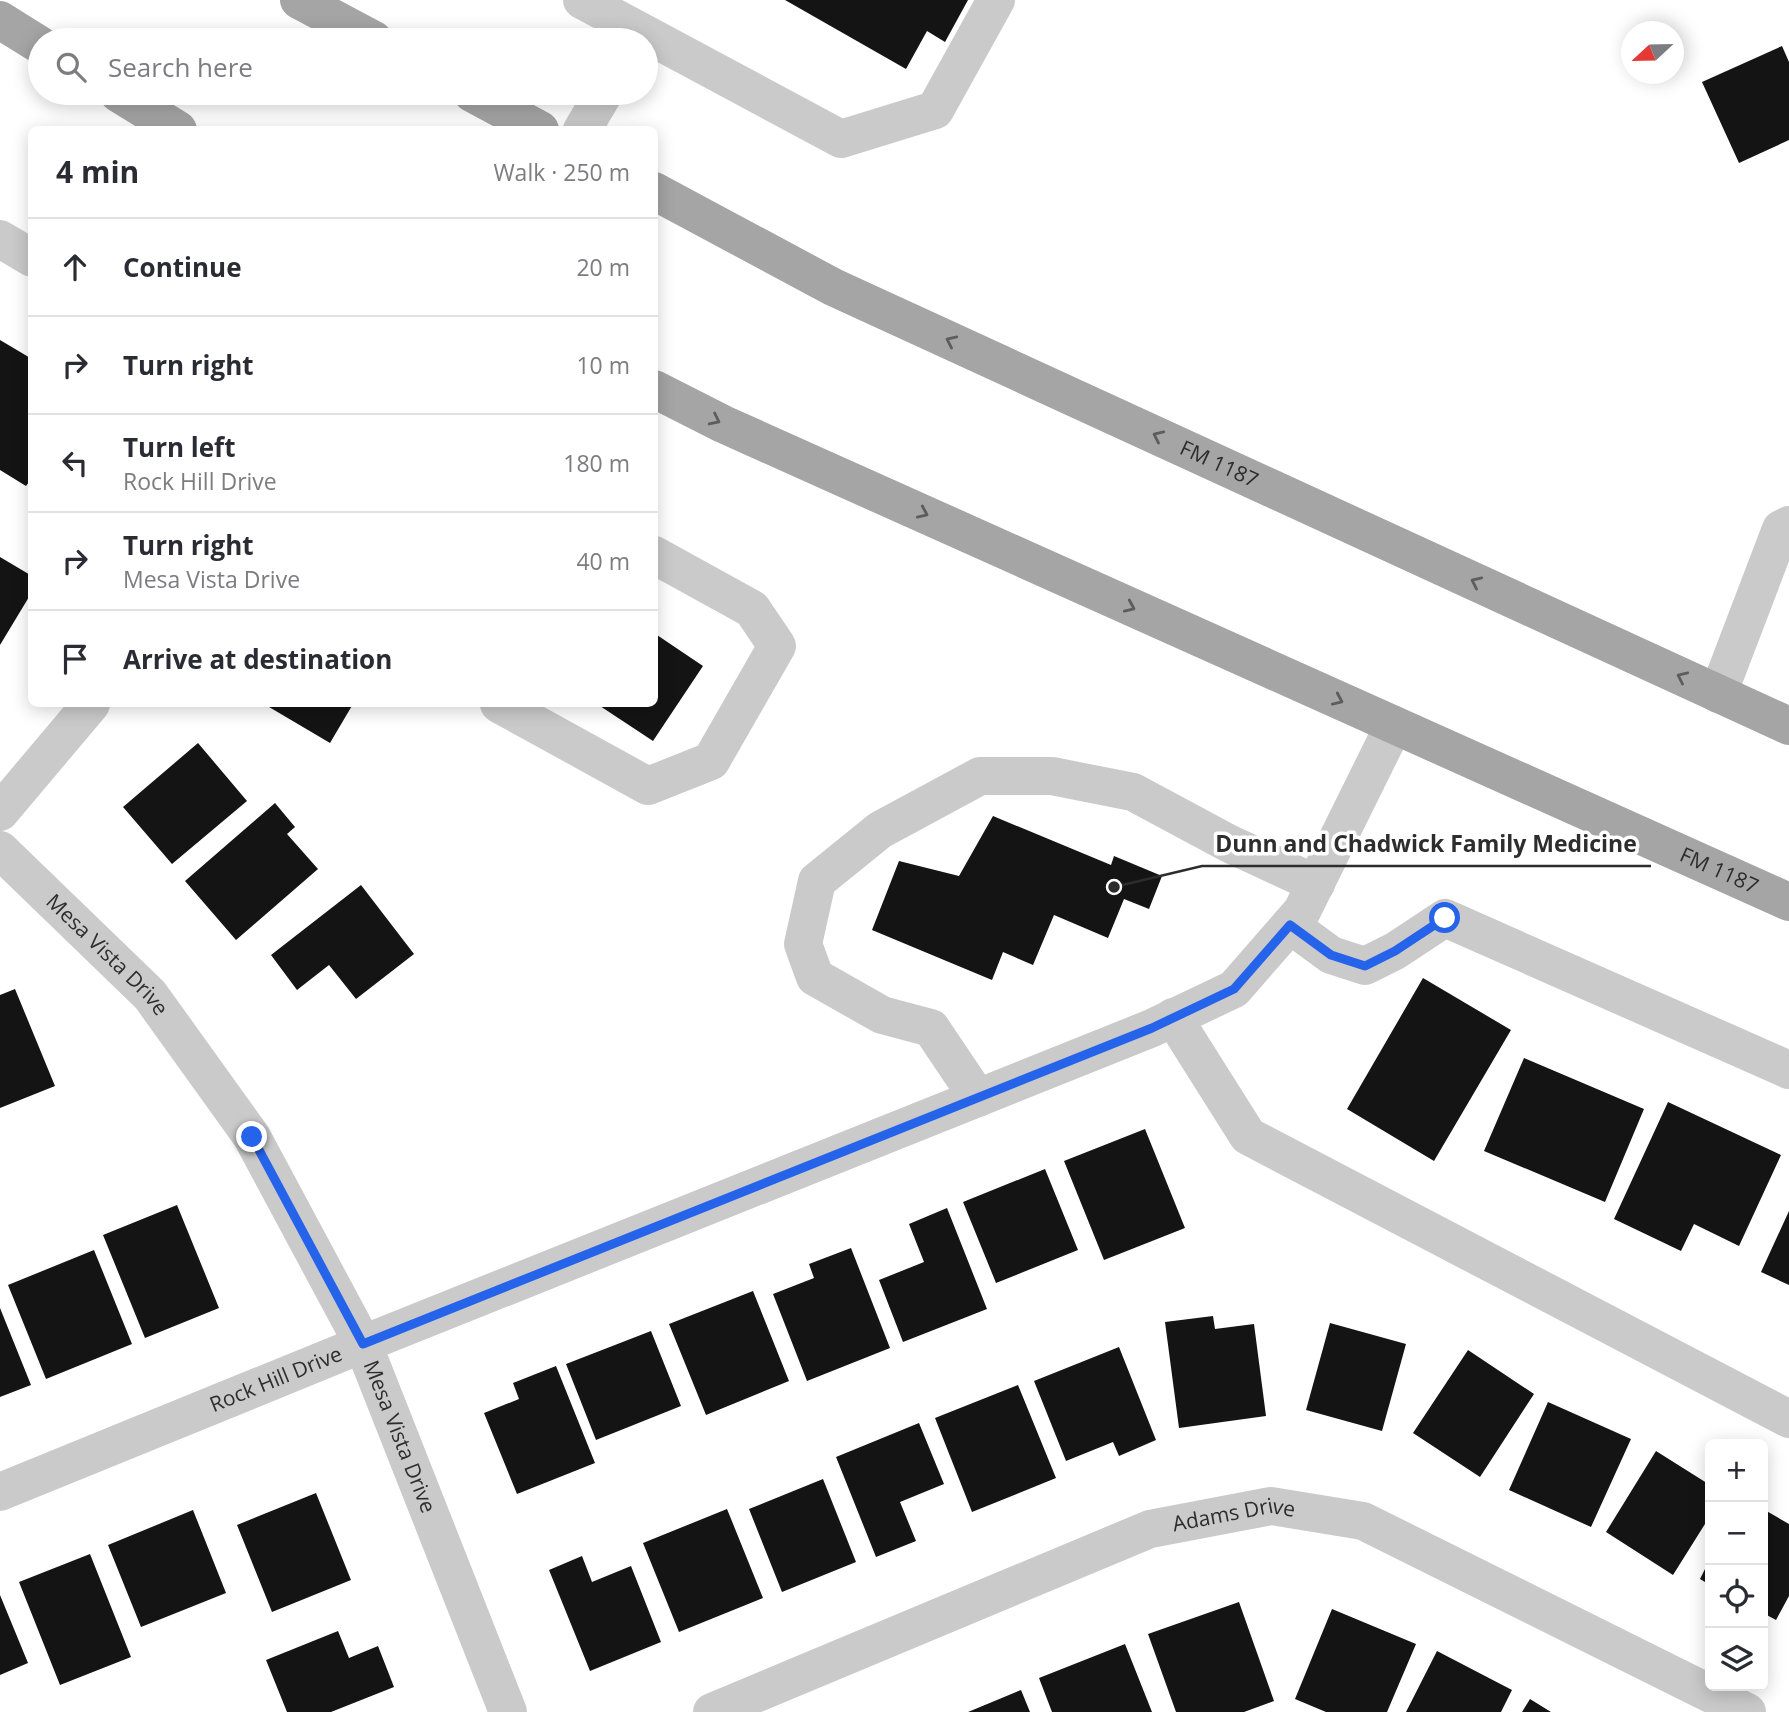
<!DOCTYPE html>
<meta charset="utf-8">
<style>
body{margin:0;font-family:"Open Sans",sans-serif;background:#f2f2f3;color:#2b2b33}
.controls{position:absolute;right:21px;bottom:21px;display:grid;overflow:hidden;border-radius:10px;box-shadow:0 4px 18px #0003}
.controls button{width:63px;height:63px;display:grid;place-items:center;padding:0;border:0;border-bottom:2px solid #e1e1e2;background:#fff;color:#2b2b33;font:35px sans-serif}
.compass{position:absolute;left:1621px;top:21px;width:63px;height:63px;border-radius:50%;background:#fff;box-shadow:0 4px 18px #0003;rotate:248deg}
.stop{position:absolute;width:21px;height:21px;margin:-16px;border:5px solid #2563eb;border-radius:50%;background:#fff}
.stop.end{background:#2563eb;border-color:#fff;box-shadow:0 2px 7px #0008}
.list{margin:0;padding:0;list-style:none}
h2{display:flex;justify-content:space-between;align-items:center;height:91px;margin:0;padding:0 28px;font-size:30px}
h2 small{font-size:23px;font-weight:400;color:#7c7c81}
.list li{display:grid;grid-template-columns:46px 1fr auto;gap:21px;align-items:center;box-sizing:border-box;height:98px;padding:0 28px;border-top:2px solid #e1e1e2}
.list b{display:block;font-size:26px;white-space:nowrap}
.list p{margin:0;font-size:23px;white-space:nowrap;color:#7c7c81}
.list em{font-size:23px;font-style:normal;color:#7c7c81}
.icon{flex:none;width:38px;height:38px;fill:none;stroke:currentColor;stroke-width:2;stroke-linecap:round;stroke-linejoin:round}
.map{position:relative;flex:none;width:1789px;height:1712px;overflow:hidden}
.search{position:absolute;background:#fff;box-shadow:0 4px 18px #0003;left:28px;top:28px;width:630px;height:77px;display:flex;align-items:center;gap:18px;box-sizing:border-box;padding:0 24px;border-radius:38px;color:#7c7c81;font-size:26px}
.panel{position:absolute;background:#fff;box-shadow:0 4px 18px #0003;left:28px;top:126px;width:630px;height:581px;border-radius:10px}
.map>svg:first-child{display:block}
.building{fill:#141414}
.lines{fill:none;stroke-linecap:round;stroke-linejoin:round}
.minor{stroke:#cacaca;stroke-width:38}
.major{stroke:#a5a5a5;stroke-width:38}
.oneway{stroke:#5d5d5d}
.route{stroke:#2563eb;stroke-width:9}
.labels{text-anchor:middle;stroke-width:7;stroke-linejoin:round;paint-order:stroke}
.street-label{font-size:21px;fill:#2d2d2d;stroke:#fff}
.leader{fill:none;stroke:#2d2d2d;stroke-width:2.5}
.callout-dot{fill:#2d2d2d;stroke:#fff;stroke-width:2.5}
.callout-label{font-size:23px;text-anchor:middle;font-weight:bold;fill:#2d2d2d;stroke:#fff;stroke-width:7;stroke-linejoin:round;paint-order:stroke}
</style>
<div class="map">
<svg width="1789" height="1712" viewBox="0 0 1789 1712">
<rect width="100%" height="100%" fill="#fff"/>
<!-- building -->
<path class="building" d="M785,0H968L945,42L927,31L906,69Z
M1782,46L1789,62V140L1739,163L1702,82Z
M0,340L32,359V478L26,486L0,470Z
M0,557L32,576V592L0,645Z
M654,633L703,666L653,741L597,704H654Z
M264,704H353L330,743Z
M198,743L247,801L172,864L123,807Z
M275,803L295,827L287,834L318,869L236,940L185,881Z
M993,816L1111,865L1114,856L1162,876L1149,909L1124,899L1108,938L1054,915L1033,965L1003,952L992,980L872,930L899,861L959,876Z
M361,885L414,954L356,999L329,965L297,990L271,955Z
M1423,978L1511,1030L1434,1161L1347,1109Z
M15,989L55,1086L0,1108V995Z
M1524,1058L1644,1109L1605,1202L1484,1151Z
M1668,1102L1781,1155L1739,1246L1694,1224L1681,1251L1614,1219Z
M1145,1129L1185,1228L1104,1260L1064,1161Z
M1045,1169L1078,1250L996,1283L963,1202Z
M177,1205L219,1308L145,1338L103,1235Z
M947,1208L987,1309L903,1342L879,1280L924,1262L909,1224Z
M1789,1211V1285L1761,1272Z
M851,1248L890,1348L807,1381L773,1294L814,1278L809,1264Z
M94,1250L132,1344L46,1379L8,1285Z
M753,1291L789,1381L706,1415L669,1324Z
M0,1308L31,1385L0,1397Z
M1213,1316L1215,1329L1254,1324L1266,1416L1179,1428L1165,1322Z
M1330,1323L1406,1344L1382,1431L1306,1410Z
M651,1331L681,1406L596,1440L566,1364Z
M1119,1347L1156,1440L1119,1456L1113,1442L1066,1461L1034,1381Z
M1468,1350L1534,1394L1480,1477L1413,1433Z
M556,1366L595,1463L517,1494L484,1413L519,1399L513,1383Z
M1018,1385L1056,1478L972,1512L935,1418Z
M1548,1402L1631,1439L1591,1527L1509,1490Z
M919,1423L944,1484L900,1502L916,1541L876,1557L836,1457Z
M1656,1451L1710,1485V1516L1673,1575L1606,1532Z
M823,1479L856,1562L782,1592L749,1509Z
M316,1493L351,1580L272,1612L237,1525Z
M727,1509L763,1598L679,1632L643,1543Z
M1763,1509L1789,1524V1596L1776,1620L1763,1613Z
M193,1510L226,1593L141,1627L108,1545Z
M90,1554L131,1657L60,1685L19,1582Z
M582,1556L592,1582L631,1566L661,1642L590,1671L549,1570Z
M1710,1559V1585L1700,1579Z
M0,1595L28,1663L0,1675Z
M1239,1602L1274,1701L1244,1712H1176L1148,1634Z
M1332,1609L1416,1644L1387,1712H1326L1295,1699Z
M338,1631L349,1658L378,1646L394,1687L331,1712H287L266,1660Z
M1125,1644L1152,1712H1052L1039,1678Z
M1437,1651L1512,1690L1501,1712H1406Z
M1021,1690L1030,1712H968Z
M1530,1699L1551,1712H1522Z"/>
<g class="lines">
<!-- minor -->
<g class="minor">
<path d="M582,0L841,139L935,110L996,0"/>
<path d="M582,130L604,93"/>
<path d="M0,239L32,258"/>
<path d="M1718,694L1781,529L1789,525"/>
<path d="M499,704L648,786L711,761L777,646L752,609L654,555"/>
<path d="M0,812L91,704"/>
<path id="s1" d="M0,850L150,995L252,1137L363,1344L508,1712"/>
<path d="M1290,925L1331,955L1365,966L1395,951L1445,918L1789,1070"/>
<path d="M1173,1017L1248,1136L1789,1419"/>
<path d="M978,1098L931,1028L882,1015L815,977L803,944L817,881L880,830L980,776H1052L1133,792L1228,843L1316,884"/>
<path id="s2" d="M0,1492L363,1344L1152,1028L1234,989L1302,911L1394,725"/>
<path id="s3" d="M712,1712L1150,1529L1271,1506L1363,1521L1747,1712"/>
</g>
<!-- major -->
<g class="major">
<path d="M299,0L374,40"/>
<path d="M0,20L40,45"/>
<path d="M118,93L178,130"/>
<path d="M472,93L540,130"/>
<path id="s4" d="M654,191L833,287L1789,726"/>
<path id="s5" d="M654,389L723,424L1789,902"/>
</g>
</g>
<!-- one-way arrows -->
<defs><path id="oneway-chevron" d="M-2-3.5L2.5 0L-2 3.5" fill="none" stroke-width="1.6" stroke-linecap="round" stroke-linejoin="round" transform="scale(1.75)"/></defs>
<g class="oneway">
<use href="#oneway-chevron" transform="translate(951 341) rotate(-155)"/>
<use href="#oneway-chevron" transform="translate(715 420) rotate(26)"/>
<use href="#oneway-chevron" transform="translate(1158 436) rotate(-155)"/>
<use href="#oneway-chevron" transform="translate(923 513) rotate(24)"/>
<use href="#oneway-chevron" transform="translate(1476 582) rotate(-155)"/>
<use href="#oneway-chevron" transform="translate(1130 607) rotate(24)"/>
<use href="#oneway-chevron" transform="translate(1682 677) rotate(-155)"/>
<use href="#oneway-chevron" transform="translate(1338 700) rotate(24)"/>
</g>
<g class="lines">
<!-- route -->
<path class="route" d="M252,1137L363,1344L1152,1028L1234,989L1290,925L1331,955L1365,966L1395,951L1445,918"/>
</g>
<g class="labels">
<!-- street labels -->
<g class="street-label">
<text dy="7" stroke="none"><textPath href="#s4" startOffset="628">FM 1187</textPath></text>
<text dy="7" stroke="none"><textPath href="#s5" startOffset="1169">FM 1187</textPath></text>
<text dy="7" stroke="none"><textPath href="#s1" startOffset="150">Mesa Vista Drive</textPath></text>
<text dy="7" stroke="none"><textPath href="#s2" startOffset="298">Rock Hill Drive</textPath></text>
<text dy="7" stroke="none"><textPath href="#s1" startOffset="718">Mesa Vista Drive</textPath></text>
<text dy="7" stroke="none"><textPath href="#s3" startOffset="560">Adams Drive</textPath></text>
</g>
</g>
<!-- callouts -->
<path class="leader" d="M1114 887L1202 866H1651"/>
<circle class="callout-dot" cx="1114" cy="887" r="7"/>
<g class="callout-label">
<text x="1426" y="852">Dunn and Chadwick Family Medicine</text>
</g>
</svg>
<div class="controls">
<button>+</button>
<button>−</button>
<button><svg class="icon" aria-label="locate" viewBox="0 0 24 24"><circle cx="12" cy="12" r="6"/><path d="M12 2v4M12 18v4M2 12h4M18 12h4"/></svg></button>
<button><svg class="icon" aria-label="layers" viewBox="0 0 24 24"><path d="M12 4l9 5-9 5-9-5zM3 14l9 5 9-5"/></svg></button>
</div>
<svg class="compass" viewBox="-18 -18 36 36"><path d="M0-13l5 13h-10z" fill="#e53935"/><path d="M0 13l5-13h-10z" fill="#7c7c81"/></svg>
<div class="stop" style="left:1445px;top:918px"></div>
<div class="stop end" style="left:252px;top:1137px"></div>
<div class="search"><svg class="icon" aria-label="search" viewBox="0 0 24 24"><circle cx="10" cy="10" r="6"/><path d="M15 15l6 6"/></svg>Search here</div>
<section class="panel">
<h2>4 min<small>Walk · 250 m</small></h2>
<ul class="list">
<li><svg class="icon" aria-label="ahead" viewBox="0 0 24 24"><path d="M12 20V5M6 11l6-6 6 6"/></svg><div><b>Continue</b></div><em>20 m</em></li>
<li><svg class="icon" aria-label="right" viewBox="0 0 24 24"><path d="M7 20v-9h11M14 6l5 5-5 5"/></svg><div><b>Turn right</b></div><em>10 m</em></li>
<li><svg class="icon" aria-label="left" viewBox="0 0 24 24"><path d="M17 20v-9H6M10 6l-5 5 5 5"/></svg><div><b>Turn left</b><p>Rock Hill Drive</p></div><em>180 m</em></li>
<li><svg class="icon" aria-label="right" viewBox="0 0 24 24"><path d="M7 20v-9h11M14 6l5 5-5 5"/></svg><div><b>Turn right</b><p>Mesa Vista Drive</p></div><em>40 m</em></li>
<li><svg class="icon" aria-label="arrive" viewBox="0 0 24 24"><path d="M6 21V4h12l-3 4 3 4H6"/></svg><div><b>Arrive at destination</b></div></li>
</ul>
</section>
</div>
